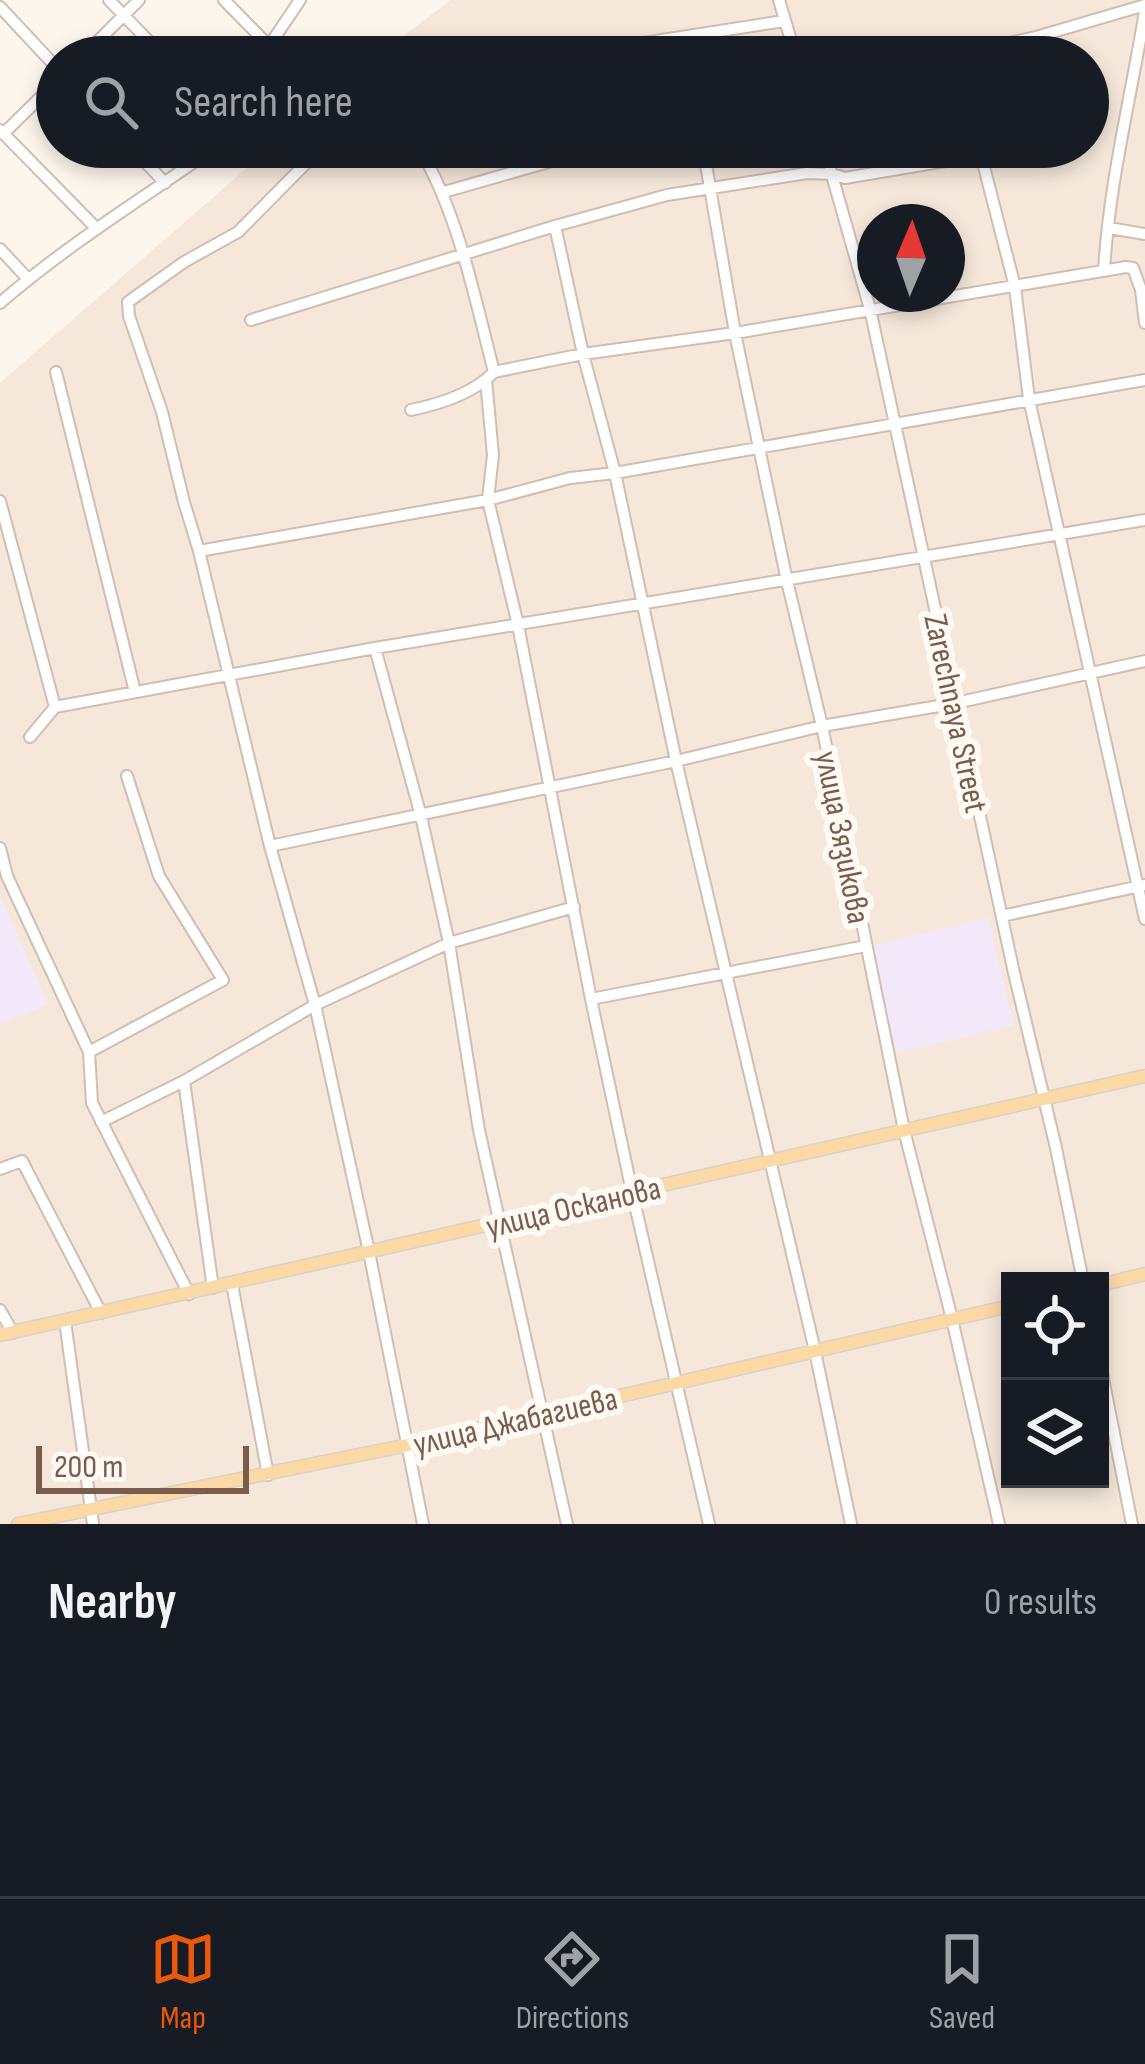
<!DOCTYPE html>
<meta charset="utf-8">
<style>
body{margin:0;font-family:"Sofia Sans Condensed",sans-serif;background:#20242c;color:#f1f3f6}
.controls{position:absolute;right:36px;bottom:36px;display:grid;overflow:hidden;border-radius:0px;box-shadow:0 6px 18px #0003}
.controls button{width:108px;height:108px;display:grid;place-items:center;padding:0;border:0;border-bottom:3px solid #363941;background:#171b24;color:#f1f3f6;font:60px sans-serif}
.compass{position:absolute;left:857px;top:204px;width:108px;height:108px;border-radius:50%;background:#171b24;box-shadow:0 6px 18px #0003;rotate:2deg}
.scale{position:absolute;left:36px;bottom:30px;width:213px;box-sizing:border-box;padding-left:12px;border:6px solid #7a5c4d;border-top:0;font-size:33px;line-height:42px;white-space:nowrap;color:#7a5c4d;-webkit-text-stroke:9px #fffaf3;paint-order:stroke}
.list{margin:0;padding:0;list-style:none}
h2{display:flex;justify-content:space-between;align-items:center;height:156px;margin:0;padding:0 48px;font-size:51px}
h2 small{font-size:39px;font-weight:400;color:#9ea1a6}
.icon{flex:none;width:66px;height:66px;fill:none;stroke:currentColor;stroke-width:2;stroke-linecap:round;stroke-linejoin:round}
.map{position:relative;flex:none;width:1145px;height:1524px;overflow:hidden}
.search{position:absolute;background:#171b24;box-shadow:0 6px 18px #0003;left:36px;right:36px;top:36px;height:132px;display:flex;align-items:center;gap:30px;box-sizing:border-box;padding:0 42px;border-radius:66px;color:#9ea1a6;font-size:45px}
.sheet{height:372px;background:#171b24}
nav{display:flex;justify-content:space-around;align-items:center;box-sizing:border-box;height:168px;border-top:3px solid #363941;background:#171b24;font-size:33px;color:#9ea1a6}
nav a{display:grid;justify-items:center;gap:6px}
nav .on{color:#ea580c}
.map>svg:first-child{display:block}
.residential{fill:#f5e8da;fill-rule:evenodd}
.education{fill:#f3e8fa}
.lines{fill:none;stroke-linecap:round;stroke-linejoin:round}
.minor-casing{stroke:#d1beb0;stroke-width:14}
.major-casing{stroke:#dad1cd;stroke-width:15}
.minor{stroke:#fff;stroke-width:10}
.major{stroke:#fbd9a5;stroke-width:12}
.labels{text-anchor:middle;stroke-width:12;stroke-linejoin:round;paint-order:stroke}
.street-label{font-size:33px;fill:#7a5c4d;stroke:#fffaf3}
</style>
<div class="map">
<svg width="1145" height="1524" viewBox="0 0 1145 1524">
<rect width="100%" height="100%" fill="#fdf6ec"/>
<!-- residential -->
<path class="residential" d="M451,0H1145V1524H0V383L271,147H1088V57H375ZM875,222H947V294H875ZM1010,1281H1100V1479H1010Z"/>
<!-- education -->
<path class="education" d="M0,896L48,1004L0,1025Z
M988,918L1014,1025L897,1053L871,946Z"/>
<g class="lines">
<!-- minor casing -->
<g class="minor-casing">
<path id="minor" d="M109,0L164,57
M224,0L280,57
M779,0L796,57
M0,7L57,68
M269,46L300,0
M82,57L139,0
M531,57L649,42L784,21
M943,57L1036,37L1145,5
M0,130L97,229
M3,134L57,81
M131,147L165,183
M322,147L238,232L184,262L128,302L129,316L162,412L184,502L199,551L270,846L315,1005L369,1252L423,1524
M419,147C459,216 474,295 494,372
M703,147L735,333L787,581L822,726L904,1130L952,1319L999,1524
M824,147L870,309L1014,973L1056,1148L1083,1281
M984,147L981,155L1015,287L1029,399L1145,919
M444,192L601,147
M555,226L583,354L615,473L676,761L815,1351L851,1524
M1109,228L1145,234
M0,249L28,279
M1104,271C1109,183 1131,97 1145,11
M0,303C67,245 143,198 216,147
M251,320L555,226L667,195L807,173L832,174L845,178L981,155
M56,372L135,692
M486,380L493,455L488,500L518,625L591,999L632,1192L709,1524
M411,410C440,404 473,394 494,372L583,354L735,333L1126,267L1133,268L1141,290L1145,323
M0,501L55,707
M199,551L488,500L570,478L615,473L1145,380
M375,648L421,816L449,943L479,1130L567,1524
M30,737L55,707L375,648L1145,520
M270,846L676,761L822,726L956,703L1145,661
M0,848L7,876L89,1052L92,1103L189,1294
M1002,916L1145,885
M591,999L866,946
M89,1052L223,980L159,876L127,776
M184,1081L213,1288
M101,1122L184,1081L315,1005L449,943L574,907
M0,1169L22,1161L101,1313
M232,1284L268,1475
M0,1310L13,1333
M65,1321L93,1524
M1100,1363L1132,1524"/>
</g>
<!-- major casing -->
<g class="major-casing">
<path id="major" d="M1100,1285L1145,1274
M0,1335L1145,1076
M18,1524L408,1445L1010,1306"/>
</g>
<!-- minor -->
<use href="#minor" class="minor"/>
<!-- major -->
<use href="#major" class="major"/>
</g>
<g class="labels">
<!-- street labels -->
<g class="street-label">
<text transform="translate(957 713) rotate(78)" y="12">Zarechnaya Street</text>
<text transform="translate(844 837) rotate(79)" y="12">улица Зязикова</text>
<text transform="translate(573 1206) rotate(-13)" y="12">улица Осканова</text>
<text transform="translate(515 1420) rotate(-13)" y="12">улица Джабагиева</text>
</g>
</g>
</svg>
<div class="controls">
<button><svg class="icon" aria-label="locate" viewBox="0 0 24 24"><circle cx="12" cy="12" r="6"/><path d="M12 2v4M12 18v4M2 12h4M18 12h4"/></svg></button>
<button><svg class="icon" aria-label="layers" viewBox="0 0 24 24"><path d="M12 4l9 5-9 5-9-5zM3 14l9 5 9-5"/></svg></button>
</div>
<svg class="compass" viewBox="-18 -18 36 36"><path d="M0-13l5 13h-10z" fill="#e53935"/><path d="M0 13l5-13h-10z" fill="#9ea1a6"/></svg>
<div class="scale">200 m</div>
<div class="search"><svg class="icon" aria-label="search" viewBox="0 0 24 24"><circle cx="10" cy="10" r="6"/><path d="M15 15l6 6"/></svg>Search here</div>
</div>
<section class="sheet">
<h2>Nearby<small>0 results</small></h2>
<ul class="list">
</ul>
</section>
<nav>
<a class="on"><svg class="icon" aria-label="map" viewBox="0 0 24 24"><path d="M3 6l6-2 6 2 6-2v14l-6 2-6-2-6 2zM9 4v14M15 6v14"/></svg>Map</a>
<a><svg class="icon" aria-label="directions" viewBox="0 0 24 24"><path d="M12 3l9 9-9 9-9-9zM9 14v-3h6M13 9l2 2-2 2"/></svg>Directions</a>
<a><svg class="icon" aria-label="saved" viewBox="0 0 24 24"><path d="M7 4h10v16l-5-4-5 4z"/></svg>Saved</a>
</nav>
